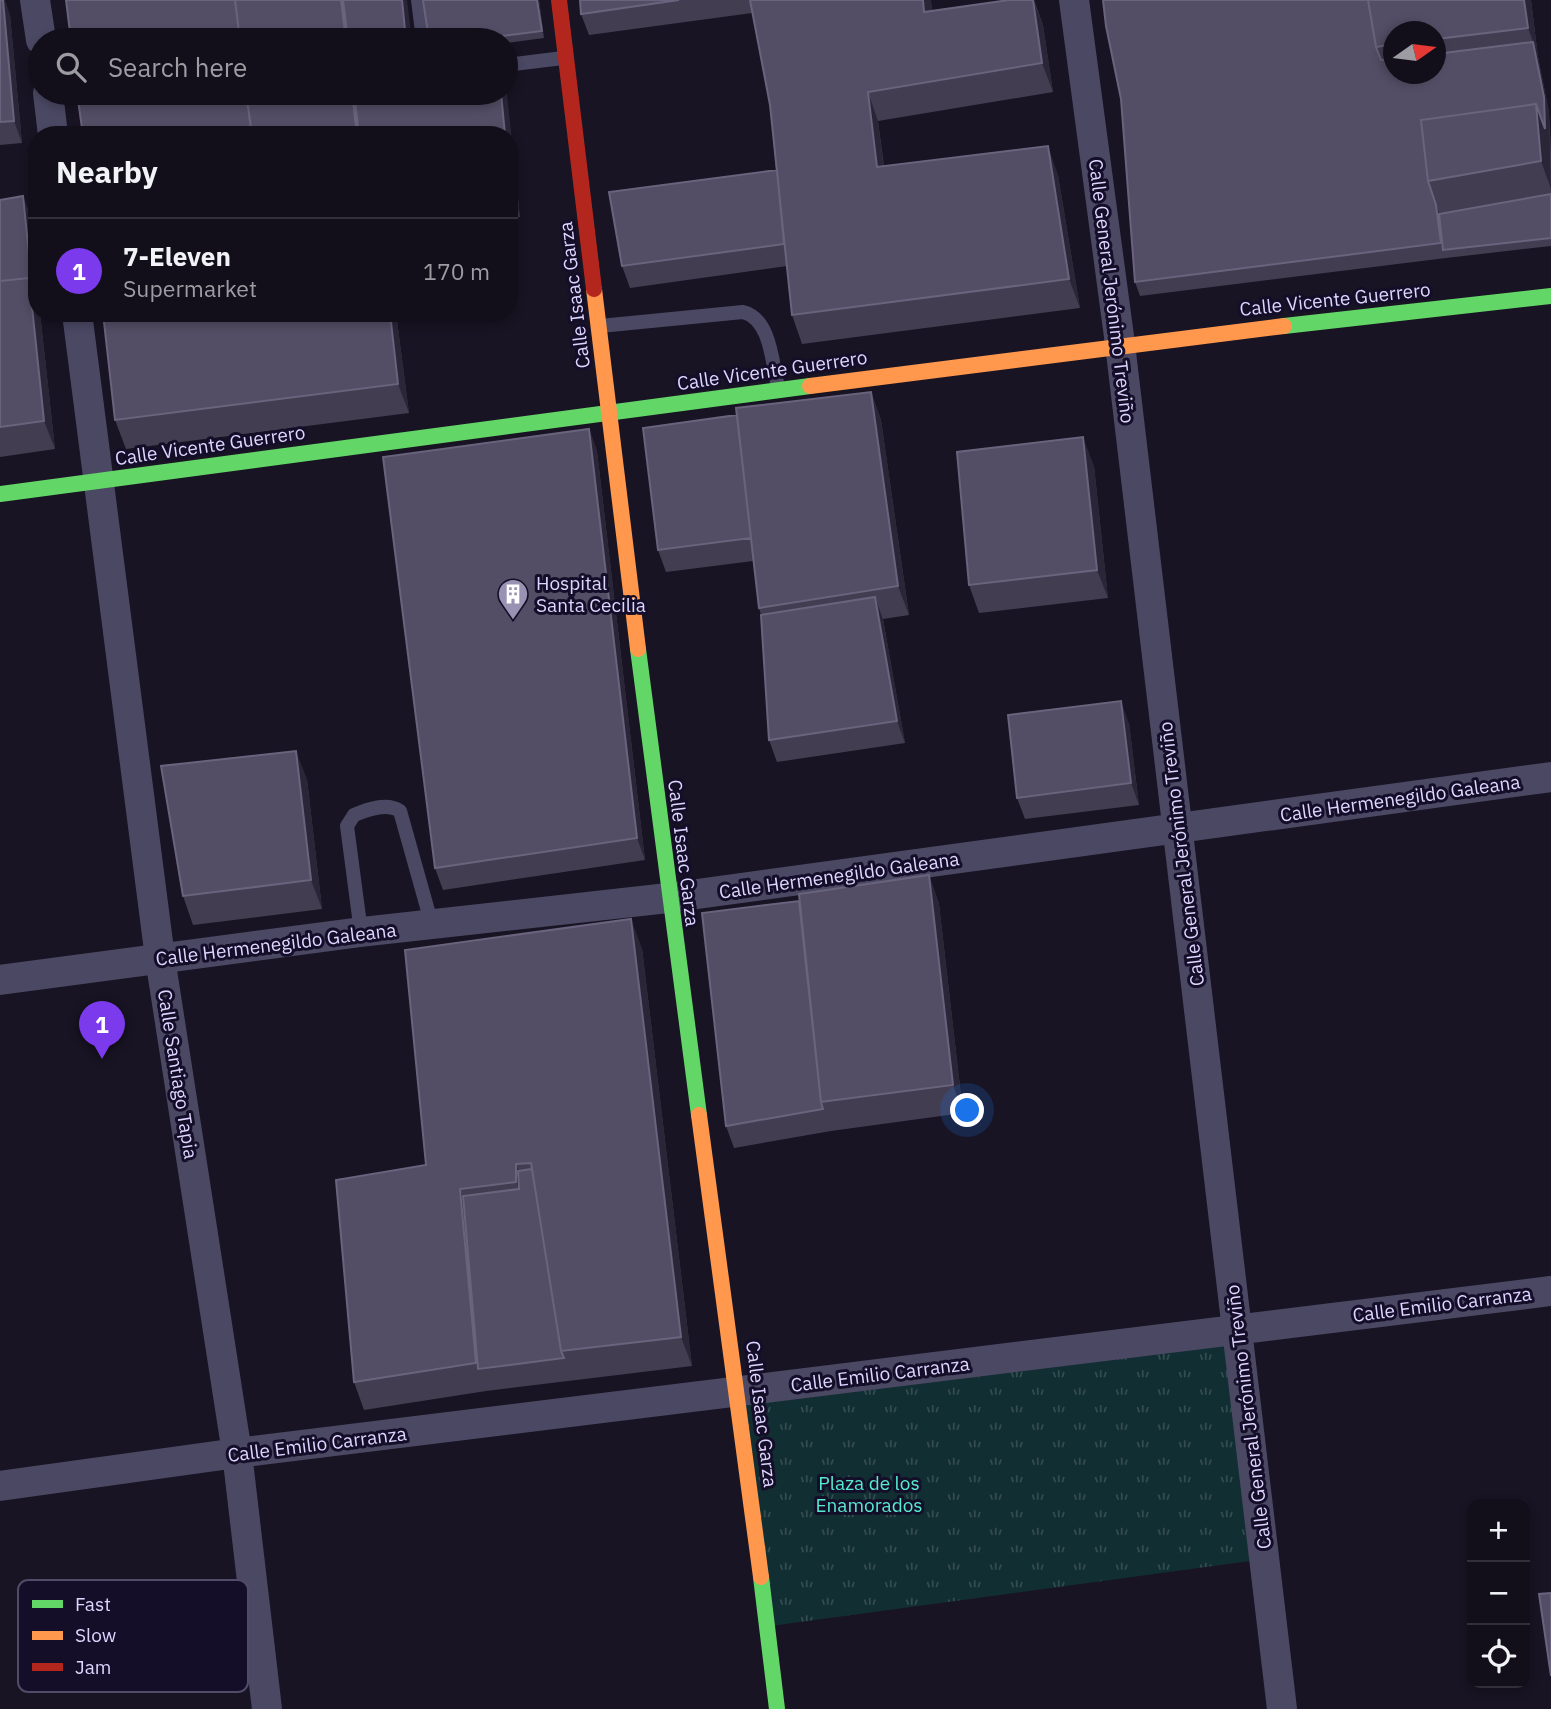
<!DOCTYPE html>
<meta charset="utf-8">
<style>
body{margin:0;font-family:"IBM Plex Sans",sans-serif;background:#1b1823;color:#f1f3f6}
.controls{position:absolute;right:21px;bottom:21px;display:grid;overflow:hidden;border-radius:14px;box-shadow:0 4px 10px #0003}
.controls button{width:63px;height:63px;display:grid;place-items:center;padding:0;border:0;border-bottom:2px solid #312f39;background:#120f1a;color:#f1f3f6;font:35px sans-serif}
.compass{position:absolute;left:1383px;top:21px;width:63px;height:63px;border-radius:50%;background:#120f1a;box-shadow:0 4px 10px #0003;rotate:76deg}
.you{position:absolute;left:968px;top:1111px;width:24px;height:24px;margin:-18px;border:5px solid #fff;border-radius:50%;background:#1a73e8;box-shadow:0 0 0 10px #1a73e833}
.badge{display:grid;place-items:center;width:46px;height:46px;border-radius:50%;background:#7c3aed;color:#fff;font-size:23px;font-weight:700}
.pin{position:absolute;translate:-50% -58px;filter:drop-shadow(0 2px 4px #0008)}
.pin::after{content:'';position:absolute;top:37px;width:24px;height:21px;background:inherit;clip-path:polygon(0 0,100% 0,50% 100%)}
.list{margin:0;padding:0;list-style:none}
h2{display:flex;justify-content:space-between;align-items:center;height:91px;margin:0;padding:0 28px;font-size:30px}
h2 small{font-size:23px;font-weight:400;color:#9c9ca2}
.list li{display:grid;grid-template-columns:46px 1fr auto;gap:21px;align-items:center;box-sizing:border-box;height:105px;padding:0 28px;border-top:2px solid #312f39}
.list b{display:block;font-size:26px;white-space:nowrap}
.list p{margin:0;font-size:23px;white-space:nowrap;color:#9c9ca2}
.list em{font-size:23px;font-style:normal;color:#9c9ca2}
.icon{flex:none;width:38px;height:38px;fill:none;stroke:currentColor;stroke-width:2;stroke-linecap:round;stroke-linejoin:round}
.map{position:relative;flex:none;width:1551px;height:1709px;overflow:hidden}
.search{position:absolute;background:#120f1a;box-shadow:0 4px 10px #0003;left:28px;top:28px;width:490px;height:77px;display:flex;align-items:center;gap:18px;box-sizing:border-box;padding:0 24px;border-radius:38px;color:#9c9ca2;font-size:26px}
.panel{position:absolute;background:#120f1a;box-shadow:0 4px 10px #0003;left:28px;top:126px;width:490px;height:196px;border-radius:28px}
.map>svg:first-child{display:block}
.park{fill:url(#park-tufts)}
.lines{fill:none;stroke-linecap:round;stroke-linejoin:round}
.lane{stroke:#4b4864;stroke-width:14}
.street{stroke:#4b4864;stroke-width:30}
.fast{stroke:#63d668;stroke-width:16}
.slow{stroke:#ff974d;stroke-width:16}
.jam{stroke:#b3261e;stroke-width:16}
.wall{fill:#433d52;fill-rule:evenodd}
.shaded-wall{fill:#2b2637}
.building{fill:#534e65;stroke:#69637d;stroke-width:2}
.labels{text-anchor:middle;stroke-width:6;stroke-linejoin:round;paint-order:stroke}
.street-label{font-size:19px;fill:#ded6ff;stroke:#140e29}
.poi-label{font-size:19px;fill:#ded6ff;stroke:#140e29;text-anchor:start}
.park-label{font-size:19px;fill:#56ebd1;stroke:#140e29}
.key{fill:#140e29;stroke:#514a69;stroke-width:2}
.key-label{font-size:19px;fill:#ded6ff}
</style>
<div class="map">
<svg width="1551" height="1709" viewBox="0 0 1551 1709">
<defs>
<pattern id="park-tufts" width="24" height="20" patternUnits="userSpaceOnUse" patternTransform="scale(1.75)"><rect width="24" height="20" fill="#112e32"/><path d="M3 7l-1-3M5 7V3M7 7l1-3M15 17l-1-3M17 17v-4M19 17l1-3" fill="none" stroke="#334c51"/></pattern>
</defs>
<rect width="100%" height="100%" fill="#181423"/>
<!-- park -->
<path class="park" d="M1238,1330L1265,1559L763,1627L738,1391Z"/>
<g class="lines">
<!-- lane -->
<path class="lane" d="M418,0L423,40
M506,65L563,58
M600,326L743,312C771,319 772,363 778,387
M361,932L347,826L354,815C368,809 387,802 400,811L432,925"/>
<!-- street -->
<path class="street" d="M35,0L41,40
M1074,0L1120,344L1282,1709
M48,93L53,135
M77,313L160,958L237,1453L267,1709
M0,980L361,932L668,898L1551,777
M0,1486L237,1453L1551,1291"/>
<!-- fast -->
<path class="fast" d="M1284,326L1551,296
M0,494L810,386
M638,649L699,1115
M761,1577L777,1709"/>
<!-- slow -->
<path class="slow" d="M594,289L638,649
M810,386L1284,326
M699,1115L761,1577"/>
<!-- jam -->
<path class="jam" d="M559,0L594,289"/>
</g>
<!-- wall -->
<path class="wall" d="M0,0L10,15L22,143L0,145Z
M539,0L544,38L506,43V40H429Z
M580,0H931L932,11L1009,0H1034L1043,25L1053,92L878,121L884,166L1058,175L1080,308L802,344L792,315L787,266L630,288L622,266L776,170L770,105L752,13L589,35L581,14Z
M1103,0H1531L1538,57L1549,112L1551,153V246L1446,258L1140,296L1135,282L1121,99L1106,26ZM1394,32H1436V74H1394Z
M506,92L520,217L509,218V135Z
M23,196L31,218L37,277V313H40L55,449L0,457V200Z
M103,313H396L409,413L126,449L115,420Z
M871,392L881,420L909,615L883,619L905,743L777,762L769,740L761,615L759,608L753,561L666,572L658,550L737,415Z
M589,429L597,451L645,860L443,890L435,868Z
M1094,466L1108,598L979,613L969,585Z
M1129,723L1139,805L1025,819L1017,798Z
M307,779L322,909L193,925L183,896Z
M929,875L939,904L963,1113L831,1131L734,1148L726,1126L799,901Z
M642,948L692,1366L486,1391L364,1410L354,1382L426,1165Z"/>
<!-- shaded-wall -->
<path class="shaded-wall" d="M3,0H5L10,15L22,143L14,121Z
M341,0H349L353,40H346Z
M402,0H407L412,40H406Z
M537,0H539L544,38L542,31Z
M923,0H931L935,41L924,12Z
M1033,0L1043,25L1053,92L1042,63Z
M1524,0H1531L1538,57L1549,112L1551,189L1541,161L1536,104L1533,42L1528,28Z
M506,92L507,94L520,217L512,195L509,173V135H505L501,93Z
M868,92L878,121L887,195L877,167Z
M352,93H359L364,135H357Z
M1048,146L1058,175L1080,308L1069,279Z
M23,196L31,218L37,277V298L32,284Z
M1436,205L1442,220L1443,250L1441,243Z
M29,278L37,298V313H40L55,449L44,421Z
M390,313H396L409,413L398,384Z
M871,392L881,420L909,615L898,586Z
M589,429L597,451L645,860L637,838Z
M1083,437L1094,466L1108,598L1097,570Z
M875,597L883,619L905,743L897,721Z
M1121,701L1129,723L1139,805L1131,783Z
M296,751L307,779L322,909L311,880Z
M929,875L939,904L963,1113L953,1085Z
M631,919L642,948L692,1366L681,1337Z
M516,1164L526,1192L527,1211L516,1182Z
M460,1189L471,1218L478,1369L476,1363Z"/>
<!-- building -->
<path class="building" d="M0,0H3L14,121L0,122Z
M66,0H235L240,40H71Z
M235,0H341L346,40H240Z
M343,0H402L406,40H348Z
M423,0H537L542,31L470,40H429Z
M580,0H679L581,14Z
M750,0H923L924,12L1009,0H1033L1042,63L868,92L877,167L1048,146L1069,279L792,315L770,105Z
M1103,0H1368L1376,47L1381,60L1394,59V74H1436V54L1533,42L1544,97L1545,129L1536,104L1421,120L1428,181L1436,205L1441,243L1135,282L1121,99L1106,26Z
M1368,0H1524L1528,28L1436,39V32H1394V44L1376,47Z
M77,93H246L252,135H83Z
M246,93H352L357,135H252Z
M354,93H501L505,135H359Z
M1536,104L1541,161L1428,181L1421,120Z
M777,170L784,244L622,266L609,192Z
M509,173L512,195H509Z
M1551,194V238L1443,250L1439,214Z
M23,196L32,284L29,278L0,281V200Z
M29,278L44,421L0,427V281Z
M103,313H390L398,384L115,420Z
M871,392L898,586L759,608L736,408Z
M737,415L751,538L658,550L643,428Z
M589,429L637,838L435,868L383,457Z
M1083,437L1097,570L969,585L957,452Z
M875,597L897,721L769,740L761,615Z
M1121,701L1131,783L1017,798L1008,715Z
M296,751L311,880L183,896L161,766Z
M929,875L953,1085L821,1102L799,894Z
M799,901L821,1102L823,1109L726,1126L702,913Z
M631,919L681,1337L561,1351L531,1163L516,1164V1182L460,1189L476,1363L354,1382L336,1180L426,1165L405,950Z
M532,1169L561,1351L564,1358L478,1369L463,1196L519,1189L518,1171Z
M1551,1593V1676L1539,1594Z"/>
<!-- icons -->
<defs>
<g id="building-pin" transform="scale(1.575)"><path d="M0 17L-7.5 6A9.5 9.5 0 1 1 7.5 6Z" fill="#9992b2" stroke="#140e29"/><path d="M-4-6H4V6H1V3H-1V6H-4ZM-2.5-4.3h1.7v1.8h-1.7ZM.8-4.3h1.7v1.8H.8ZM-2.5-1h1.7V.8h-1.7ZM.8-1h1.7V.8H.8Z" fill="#fff"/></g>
</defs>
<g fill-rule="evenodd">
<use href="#building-pin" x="513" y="594"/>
</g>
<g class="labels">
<!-- street labels -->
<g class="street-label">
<text transform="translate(1112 291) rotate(83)" y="7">Calle General Jerónimo Treviño</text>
<text transform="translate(574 295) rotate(-97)" y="7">Calle Isaac Garza</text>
<text transform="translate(1335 299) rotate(-6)" y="7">Calle Vicente Guerrero</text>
<text transform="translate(772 370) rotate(-8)" y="7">Calle Vicente Guerrero</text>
<text transform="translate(210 445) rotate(-8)" y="7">Calle Vicente Guerrero</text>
<text transform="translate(1400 798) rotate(-8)" y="7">Calle Hermenegildo Galeana</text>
<text transform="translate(684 853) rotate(83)" y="7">Calle Isaac Garza</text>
<text transform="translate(1181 854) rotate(-97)" y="7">Calle General Jerónimo Treviño</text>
<text transform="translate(839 875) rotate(-8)" y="7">Calle Hermenegildo Galeana</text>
<text transform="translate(276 944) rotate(-7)" y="7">Calle Hermenegildo Galeana</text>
<text transform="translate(178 1074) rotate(81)" y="7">Calle Santiago Tapia</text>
<text transform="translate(1442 1304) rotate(-7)" y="7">Calle Emilio Carranza</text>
<text transform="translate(880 1374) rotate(-7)" y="7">Calle Emilio Carranza</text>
<text transform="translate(762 1414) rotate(83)" y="7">Calle Isaac Garza</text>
<text transform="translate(1248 1417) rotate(-97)" y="7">Calle General Jerónimo Treviño</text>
<text transform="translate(317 1444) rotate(-7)" y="7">Calle Emilio Carranza</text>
</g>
<!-- poi labels -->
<g class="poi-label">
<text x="536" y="590">Hospital<tspan x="536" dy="22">Santa Cecilia</tspan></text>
</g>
<!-- park labels -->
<g class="park-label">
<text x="869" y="1490">Plaza de los<tspan x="869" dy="22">Enamorados</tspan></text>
</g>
</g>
<!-- legend -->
<rect x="18" y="1580" width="230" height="112" rx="10" class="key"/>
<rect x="32" y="1600" width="31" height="8" fill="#63d668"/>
<rect x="32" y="1631" width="31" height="9" fill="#ff974d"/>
<rect x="32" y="1663" width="31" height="8" fill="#b3261e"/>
<g class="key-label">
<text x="75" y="1611">Fast</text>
<text x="75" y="1642">Slow</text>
<text x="75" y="1674">Jam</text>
</g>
</svg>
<div class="controls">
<button>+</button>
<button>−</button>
<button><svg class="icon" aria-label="locate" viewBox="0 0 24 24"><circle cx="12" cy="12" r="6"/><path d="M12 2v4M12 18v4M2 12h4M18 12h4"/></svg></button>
</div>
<svg class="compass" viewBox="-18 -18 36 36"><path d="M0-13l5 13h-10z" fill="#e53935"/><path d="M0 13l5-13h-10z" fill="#9c9ca2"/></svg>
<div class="you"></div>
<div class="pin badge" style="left:102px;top:1059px">1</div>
<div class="search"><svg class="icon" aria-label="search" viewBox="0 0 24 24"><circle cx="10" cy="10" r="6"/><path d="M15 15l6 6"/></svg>Search here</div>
<section class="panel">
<h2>Nearby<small></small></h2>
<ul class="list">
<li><span class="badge">1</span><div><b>7-Eleven</b><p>Supermarket</p></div><em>170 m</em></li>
</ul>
</section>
</div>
